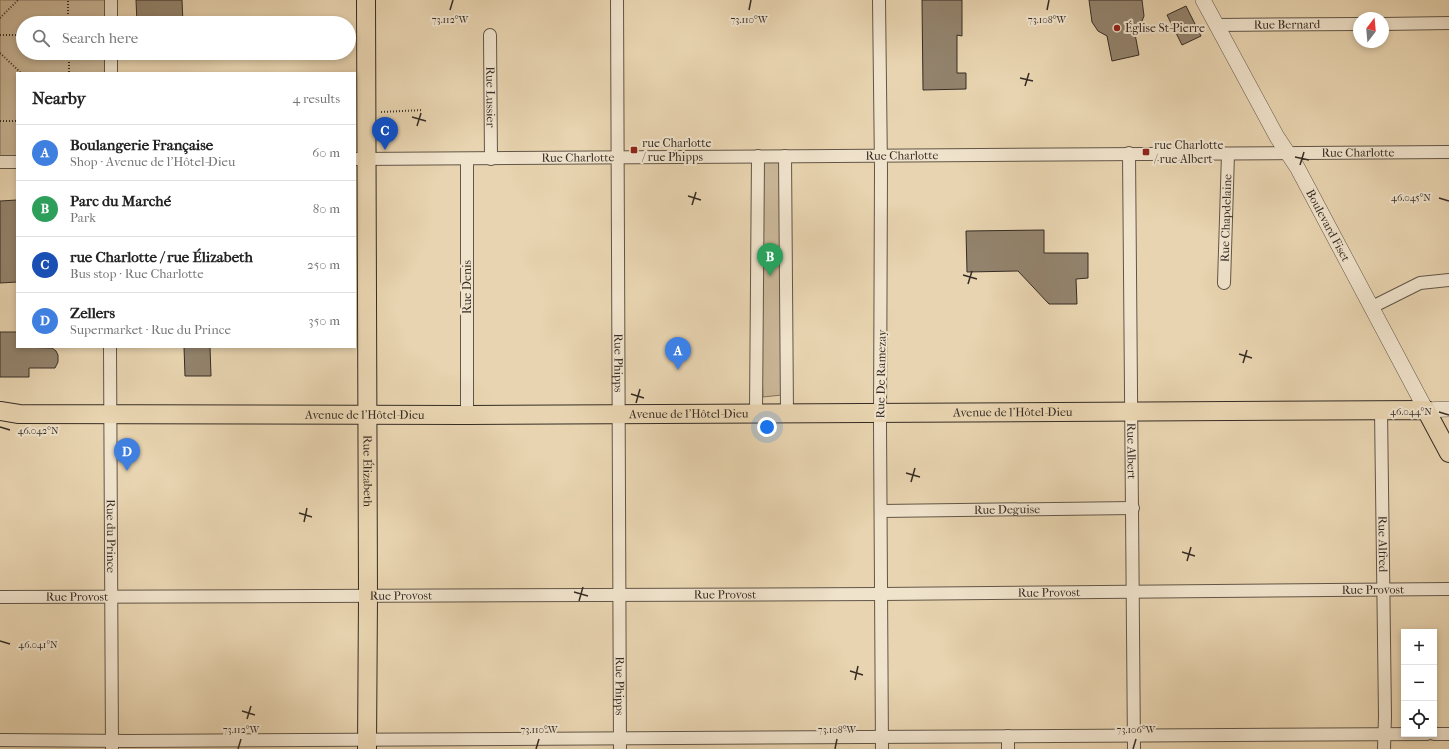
<!DOCTYPE html>
<meta charset="utf-8">
<style>
body{margin:0;font-family:"IM FELL French Canon",serif;background:#f6f6f6;color:#222}
.controls{position:absolute;right:12px;bottom:12px;display:grid;overflow:hidden;border-radius:0px;box-shadow:0 2px 6px #0003}
.controls button{width:36px;height:36px;display:grid;place-items:center;padding:0;border:0;border-bottom:1px solid #e0e0e0;background:#fff;color:#222;font:20px sans-serif}
.compass{position:absolute;left:1353px;top:12px;width:36px;height:36px;border-radius:50%;background:#fff;box-shadow:0 2px 6px #0003;rotate:16deg}
.you{position:absolute;left:767px;top:427px;width:14px;height:14px;margin:-10px;border:3px solid #fff;border-radius:50%;background:#1a73e8;box-shadow:0 0 0 6px #1a73e833}
.badge{display:grid;place-items:center;width:26px;height:26px;border-radius:50%;background:#d93025;color:#fff;font-size:13px;font-weight:700}
.pin{position:absolute;translate:-50% -33px;filter:drop-shadow(0 1px 2px #0008)}
.pin::after{content:'';position:absolute;top:21px;width:14px;height:12px;background:inherit;clip-path:polygon(0 0,100% 0,50% 100%)}
.list{margin:0;padding:0;list-style:none}
h2{display:flex;justify-content:space-between;align-items:center;height:52px;margin:0;padding:0 16px;font-size:17px}
h2 small{font-size:13px;font-weight:400;color:#767676}
.list li{display:grid;grid-template-columns:26px 1fr auto;gap:12px;align-items:center;box-sizing:border-box;height:56px;padding:0 16px;border-top:1px solid #e0e0e0}
.list b{display:block;font-size:15px;white-space:nowrap}
.list p{margin:0;font-size:13px;white-space:nowrap;color:#767676}
.list em{font-size:13px;font-style:normal;color:#767676}
.icon{flex:none;width:22px;height:22px;fill:none;stroke:currentColor;stroke-width:2;stroke-linecap:round;stroke-linejoin:round}
.map{position:relative;flex:none;width:1449px;height:749px;overflow:hidden}
.search{position:absolute;background:#fff;box-shadow:0 2px 6px #0003;left:16px;top:16px;width:340px;height:44px;display:flex;align-items:center;gap:10px;box-sizing:border-box;padding:0 14px;border-radius:22px;color:#767676;font-size:15px}
.panel{position:absolute;background:#fff;box-shadow:0 2px 6px #0003;left:16px;top:72px;width:340px;height:276px;border-radius:0px}
.map>svg:first-child{display:block}
.green{fill:#cab798;stroke:#80725e}
.building{fill:#93836d;stroke:#362c24}
.lines{fill:none;stroke-linecap:round;stroke-linejoin:round}
.minor-casing{stroke:#625647;stroke-width:14}
.tertiary-casing{stroke:#625647;stroke-width:16}
.primary-casing{stroke:#362c24;stroke-width:20}
.path{stroke:#362c24;stroke-width:2;stroke-dasharray:1 2;stroke-linecap:butt}
.minor{stroke:#f0e3cc;stroke-width:12}
.tertiary{stroke:#f0e3cc;stroke-width:15}
.primary{stroke:#e8d4b0;stroke-width:18}
.ticks{fill:none;stroke:#362c24;stroke-width:1.5}
.poi-dot{fill:#8f2418;stroke:#f0e3cc;stroke-width:1.5}
.labels{text-anchor:middle;stroke-width:4;stroke-linejoin:round;paint-order:stroke}
.street-label{font-size:12px;fill:#362c24;stroke:#f0e3cc}
.poi-label{font-size:12px;fill:#362c24;stroke:#f0e3cc;text-anchor:start}
.ticks-label{font-size:10px;text-anchor:middle;fill:#362c24;stroke:#f0e3cc;stroke-width:4;stroke-linejoin:round;paint-order:stroke}
</style>
<div class="map">
<svg width="1449" height="749" viewBox="0 0 1449 749">
<rect width="100%" height="100%" fill="#e8d4b0"/>
<filter id="stains"><feTurbulence type="fractalNoise" baseFrequency=".005" numOctaves="4"/><feColorMatrix values="0 0 0 0 .2 0 0 0 0 .09 0 0 0 0 .02 0 0 0 .5 -.17"/></filter>
<radialGradient id="worn" r=".72"><stop offset=".6" stop-color="#630" stop-opacity="0"/><stop offset="1" stop-color="#630" stop-opacity=".3"/></radialGradient>
<!-- green -->
<path class="green" d="M0,0H111V23H23V53H111V73H17V157H0Z
M753,153H782V395L763,397Z"/>
<!-- building -->
<path class="building" d="M136,0H182L183,23H137Z
M922,0H962V36L957,35V73H966V89L923,90Z
M1089,0H1142L1144,16L1140,26L1135,34L1139,55L1112,61L1107,36L1098,31L1092,22Z
M1186,6L1201,36L1182,45L1167,15Z
M17,200V282L0,283V201Z
M1044,230V253H1088V278L1076,279L1077,304H1049L1018,271L967,272L966,231Z
M0,332H17V347L52,348L56,351L58,355V362L55,368H29V377H0Z
M184,347H210L211,376H185Z"/>
<g class="lines">
<!-- minor casing -->
<g class="minor-casing">
<g id="minor">
<path d="M111,0V23"/>
<path id="s1" d="M617,0L620,749"/>
<path d="M879,0L881,169L880,424L882,749"/>
<path d="M1383,24L1449,23"/>
<path id="s2" d="M1216,25L1359,24"/>
<path id="s3" d="M490,35L491,159"/>
<path d="M111,53V73"/>
<path id="s4" d="M1129,153L1134,749"/>
<path d="M785,156L787,412"/>
<path id="s5" d="M355,159L1449,152"/>
<path d="M0,162H17"/>
<path id="s6" d="M1224,283L1228,154"/>
<path d="M1372,307L1420,283L1449,280"/>
<path id="s7" d="M110,347L112,749"/>
<path id="s8" d="M1381,410L1385,716L1384,749"/>
<path d="M756,412L758,156"/>
<path d="M467,415V159"/>
<path id="s9" d="M881,511L1133,508"/>
<path id="s10" d="M0,597L881,594L1449,589"/>
<path d="M1434,734H1449"/>
<path d="M1008,736V749"/>
<path d="M0,740L128,741L1427,734"/>
</g>
</g>
<!-- tertiary casing -->
<g class="tertiary-casing">
<g id="tertiary">
<path id="s11" d="M1203,0L1277,137L1297,167L1426,410L1449,409"/>
</g>
</g>
<!-- primary casing -->
<g class="primary-casing">
<g id="primary">
<path id="s12" d="M366,0L368,596L367,749"/>
<path id="s13" d="M0,411L19,414L467,415L1426,410L1449,453"/>
</g>
</g>
<!-- path -->
<path class="path" d="M0,18L18,0
M68,23V0
M0,35H23
M0,53L21,73
M69,53V73
M381,112L423,110
M0,121H17"/>
<!-- minor -->
<use href="#minor" class="minor"/>
<!-- tertiary -->
<use href="#tertiary" class="tertiary"/>
<!-- primary -->
<use href="#primary" class="primary"/>
</g>
<!-- ticks -->
<path class="ticks" d="M450,10L453,0M749,10L751,0M1047,10L1049,0M1020,78L1033,81M1025,86L1029,73M412,117L426,121M417,126L421,113M1295,157L1309,160M1300,165L1304,152M688,196L701,200M1439,198L1449,201M692,205L696,192M963,275L977,279M968,284L972,271M1239,354L1252,358M1243,363L1247,350M631,394L644,398M636,403L640,389M1439,412L1449,415M0,427L10,430M906,473L920,477M911,482L915,468M299,513L312,517M304,522L307,508M1182,552L1195,556M1187,561L1191,547M574,592L588,596M579,601L583,587M0,641L10,644M850,671L863,675M855,680L858,666M242,711L255,715M247,719L251,706M238,749L241,739M536,749L539,739M835,749L837,739M1133,749L1136,739"/>
<!-- markers -->
<g class="poi-dot">
<circle cx="1117" cy="28" r="4"/>
<rect x="630" y="146" width="8" height="8" rx="2"/>
<rect x="1142" y="148" width="8" height="8" rx="2"/>
</g>
<g class="labels">
<!-- street labels -->
<g class="street-label">
<text dy="4" stroke="none"><textPath href="#s2" startOffset="71">Rue Bernard</textPath></text>
<text dy="4" stroke="none"><textPath href="#s3" startOffset="62">Rue Lussier</textPath></text>
<text dy="4" stroke="none"><textPath href="#s5" startOffset="1003">Rue Charlotte</textPath></text>
<text dy="4" stroke="none"><textPath href="#s5" startOffset="547">Rue Charlotte</textPath></text>
<text dy="4" stroke="none"><textPath href="#s5" startOffset="223">Rue Charlotte</textPath></text>
<text dy="4" stroke="none"><textPath href="#s6" startOffset="65">Rue Chapdelaine</textPath></text>
<text dy="4" stroke="none"><textPath href="#s11" startOffset="258">Boulevard Fiset</textPath></text>
<text transform="translate(467 287) rotate(-90)" y="4">Rue Denis</text>
<text dy="4" stroke="none"><textPath href="#s1" startOffset="363">Rue Phipps</textPath></text>
<text transform="translate(881 374) rotate(-89)" y="4">Rue De Ramezay</text>
<text dy="4" stroke="none"><textPath href="#s13" startOffset="1013">Avenue de l'Hôtel-Dieu</textPath></text>
<text dy="4" stroke="none"><textPath href="#s13" startOffset="689">Avenue de l'Hôtel-Dieu</textPath></text>
<text dy="4" stroke="none"><textPath href="#s13" startOffset="365">Avenue de l'Hôtel-Dieu</textPath></text>
<text dy="4" stroke="none"><textPath href="#s4" startOffset="298">Rue Albert</textPath></text>
<text dy="4" stroke="none"><textPath href="#s12" startOffset="471">Rue Élizabeth</textPath></text>
<text dy="4" stroke="none"><textPath href="#s9" startOffset="126">Rue Deguise</textPath></text>
<text dy="4" stroke="none"><textPath href="#s7" startOffset="189">Rue du Prince</textPath></text>
<text dy="4" stroke="none"><textPath href="#s8" startOffset="134">Rue Alfred</textPath></text>
<text dy="4" stroke="none"><textPath href="#s10" startOffset="1373">Rue Provost</textPath></text>
<text dy="4" stroke="none"><textPath href="#s10" startOffset="1049">Rue Provost</textPath></text>
<text dy="4" stroke="none"><textPath href="#s10" startOffset="725">Rue Provost</textPath></text>
<text dy="4" stroke="none"><textPath href="#s10" startOffset="401">Rue Provost</textPath></text>
<text dy="4" stroke="none"><textPath href="#s10" startOffset="77">Rue Provost</textPath></text>
<text dy="4" stroke="none"><textPath href="#s1" startOffset="686">Rue Phipps</textPath></text>
</g>
<!-- poi labels -->
<g class="poi-label">
<text x="1125" y="32">Église St-Pierre</text>
<text x="642" y="147">rue Charlotte<tspan x="642" dy="14">/ rue Phipps</tspan></text>
<text x="1154" y="149">rue Charlotte<tspan x="1154" dy="14">/ rue Albert</tspan></text>
</g>
</g>
<g class="ticks-label">
<text x="450" y="23">73.112°W</text>
<text x="749" y="23">73.110°W</text>
<text x="1047" y="23">73.108°W</text>
<text x="1411" y="201">46.045°N</text>
<text x="1411" y="415">46.044°N</text>
<text x="38" y="434">46.042°N</text>
<text x="38" y="648">46.041°N</text>
<text x="241" y="733">73.112°W</text>
<text x="539" y="733">73.110°W</text>
<text x="837" y="733">73.108°W</text>
<text x="1136" y="733">73.106°W</text>
</g>
<rect width="100%" height="100%" filter="url(#stains)"/>
<rect width="100%" height="100%" fill="url(#worn)"/>
</svg>
<div class="controls">
<button>+</button>
<button>−</button>
<button><svg class="icon" aria-label="locate" viewBox="0 0 24 24"><circle cx="12" cy="12" r="6"/><path d="M12 2v4M12 18v4M2 12h4M18 12h4"/></svg></button>
</div>
<svg class="compass" viewBox="-18 -18 36 36"><path d="M0-13l5 13h-10z" fill="#e53935"/><path d="M0 13l5-13h-10z" fill="#767676"/></svg>
<div class="you"></div>
<div class="pin badge" style="left:678px;top:370px;background:#3f7fe0">A</div>
<div class="pin badge" style="left:770px;top:276px;background:#2e9e5b">B</div>
<div class="pin badge" style="left:385px;top:150px;background:#1a4fb4">C</div>
<div class="pin badge" style="left:127px;top:471px;background:#3f7fe0">D</div>
<div class="search"><svg class="icon" aria-label="search" viewBox="0 0 24 24"><circle cx="10" cy="10" r="6"/><path d="M15 15l6 6"/></svg>Search here</div>
<section class="panel">
<h2>Nearby<small>4 results</small></h2>
<ul class="list">
<li><span class="badge" style="background:#3f7fe0">A</span><div><b>Boulangerie Française</b><p>Shop · Avenue de l'Hôtel-Dieu</p></div><em>60 m</em></li>
<li><span class="badge" style="background:#2e9e5b">B</span><div><b>Parc du Marché</b><p>Park</p></div><em>80 m</em></li>
<li><span class="badge" style="background:#1a4fb4">C</span><div><b>rue Charlotte / rue Élizabeth</b><p>Bus stop · Rue Charlotte</p></div><em>250 m</em></li>
<li><span class="badge" style="background:#3f7fe0">D</span><div><b>Zellers</b><p>Supermarket · Rue du Prince</p></div><em>350 m</em></li>
</ul>
</section>
</div>
